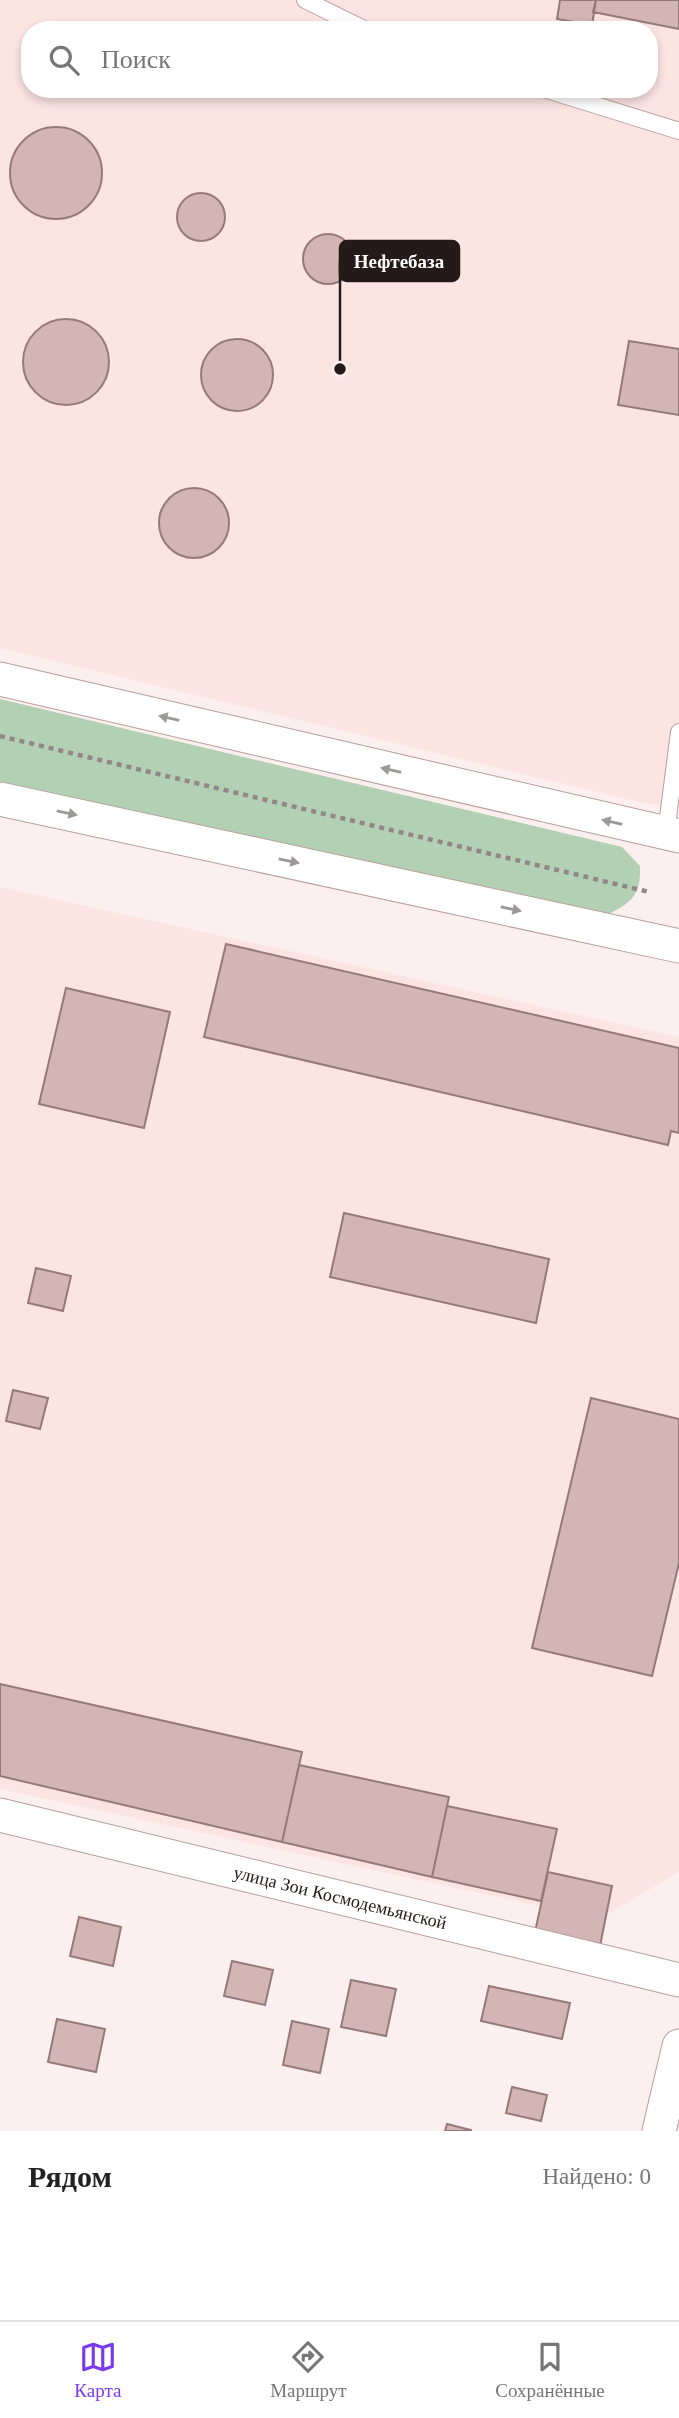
<!DOCTYPE html>
<html lang="ru">
<meta charset="utf-8">
<style>
body{margin:0;font-family:Georgia,serif;background:#f6f6f6;color:#222}
.list{margin:0;padding:0;list-style:none}
h2{display:flex;justify-content:space-between;align-items:center;height:91px;margin:0;padding:0 28px;font-size:30px}
h2 small{font-size:23px;font-weight:400;color:#767676}
.icon{flex:none;width:38px;height:38px;fill:none;stroke:currentColor;stroke-width:2;stroke-linecap:round;stroke-linejoin:round}
.map{position:relative;flex:none;width:679px;height:2131px;overflow:hidden}
.search{position:absolute;background:#fff;box-shadow:0 4px 10px #0003;left:21px;right:21px;top:21px;height:77px;display:flex;align-items:center;gap:18px;box-sizing:border-box;padding:0 24px;border-radius:28px;color:#767676;font-size:26px}
.sheet{height:189px;background:#fff}
nav{display:flex;justify-content:space-around;align-items:center;box-sizing:border-box;height:98px;border-top:2px solid #e0e0e0;background:#fff;font-size:19px;color:#767676}
nav a{display:grid;justify-items:center;gap:4px}
nav .on{color:#7c3aed}
.map>svg:first-child{display:block}
.built{fill:#fce4e3;fill-rule:evenodd}
.green{fill:#b2d0b3}
.building{fill:#d2b5b4;stroke:#957a79;stroke-width:2}
.lines{fill:none;stroke-linecap:round;stroke-linejoin:round}
.lane-casing{stroke:#b99d9b;stroke-width:18}
.street-casing{stroke:#b99d9b;stroke-width:35}
.path{stroke:#928686;stroke-width:4.5;stroke-dasharray:5 5;stroke-linecap:butt}
.lane{stroke:#fff;stroke-width:16}
.street{stroke:#fff;stroke-width:33}
.oneway{fill:#9c9898}
.labels{text-anchor:middle;stroke-width:5;stroke-linejoin:round;paint-order:stroke}
.street-label{font-size:18px;fill:#241a19;stroke:#fcefef}
.leader{fill:none;stroke:#241a19;stroke-width:2.5}
.callout-dot{fill:#241a19;stroke:#fcefef;stroke-width:2.5}
.callout{fill:#241a19;stroke:#241a19;stroke-width:2.5}
.callout-label{font-size:19px;text-anchor:middle;font-weight:bold;fill:#fff}
</style>
<div class="map">
<svg width="679" height="2131" viewBox="0 0 679 2131">
<rect width="100%" height="100%" fill="#fcefef"/>
<!-- built -->
<path class="built" d="M0,0H679V808L643,803L0,648ZM30,30H649V89H30Z
M0,887L679,1037V1872L599,1919L0,1789Z"/>
<!-- green -->
<path class="green" d="M0,699L622,847L640,866C641,896 631,903 606,915L0,783Z"/>
<!-- building -->
<path class="building" d="M560,0H596L592,25L557,19Z
M596,0H679V29L593,12Z
M10 173a46 46 0 1 1 92 0a46 46 0 1 1-92 0Z
M177 217a24 24 0 1 1 48 0a24 24 0 1 1-48 0Z
M303 259a25 25 0 1 1 50 0a25 25 0 1 1-50 0Z
M23 362a43 43 0 1 1 86 0a43 43 0 1 1-86 0Z
M201 375a36 36 0 1 1 72 0a36 36 0 1 1-72 0Z
M629,341L679,349V415L618,405Z
M159 523a35 35 0 1 1 70 0a35 35 0 1 1-70 0Z
M226,944L679,1048V1133L671,1131L668,1145L204,1037Z
M66,988L170,1012L144,1128L39,1104Z
M344,1213L549,1259L536,1323L330,1277Z
M36,1268L71,1276L63,1311L28,1303Z
M13,1390L48,1398L40,1429L6,1421Z
M591,1398L679,1419V1563L652,1676L532,1648Z
M0,1684L302,1752L282,1842L0,1776Z
M299,1765L449,1797L432,1877L282,1842Z
M447,1806L557,1829L541,1901L432,1877Z
M548,1872L612,1886L600,1946L535,1932Z
M79,1917L121,1927L113,1966L70,1956Z
M232,1961L273,1970L265,2005L224,1996Z
M351,1980L396,1989L386,2036L341,2027Z
M489,1986L570,2003L562,2039L481,2021Z
M57,2019L105,2029L96,2072L48,2062Z
M292,2021L329,2029L320,2073L283,2065Z
M512,2087L547,2095L541,2121L506,2113Z
M447,2124L471,2130V2131H445Z"/>
<g class="lines">
<!-- lane casing -->
<g class="lane-casing">
<path id="lane" d="M305,0L366,30
M544,89L679,131
M666,833L679,732"/>
</g>
<!-- street casing -->
<g class="street-casing">
<g id="street">
<path d="M0,679L679,836"/>
<path d="M0,799L679,946"/>
<path id="s1" d="M0,1815L679,1980"/>
<path d="M659,2131L679,2046"/>
</g>
</g>
<!-- path -->
<path class="path" d="M0,736L649,892"/>
<!-- lane -->
<use href="#lane" class="lane"/>
<!-- street -->
<use href="#street" class="street"/>
</g>
<!-- one-way arrows -->
<defs><path id="oneway-solid" d="M-6-.8H1V-3.2L6.5 0L1 3.2V.8H-6Z" transform="scale(1.75)"/></defs>
<g class="oneway">
<use href="#oneway-solid" transform="translate(169 718) rotate(-167)"/>
<use href="#oneway-solid" transform="translate(391 770) rotate(-167)"/>
<use href="#oneway-solid" transform="translate(67 813) rotate(12)"/>
<use href="#oneway-solid" transform="translate(612 822) rotate(-167)"/>
<use href="#oneway-solid" transform="translate(289 861) rotate(12)"/>
<use href="#oneway-solid" transform="translate(511 909) rotate(12)"/>
</g>
<g class="labels">
<!-- street labels -->
<g class="street-label">
<text dy="6" stroke="none"><textPath href="#s1" startOffset="350">улица Зои Космодемьянской</textPath></text>
</g>
</g>
<!-- callouts -->
<path class="leader" d="M340 369L340 261"/>
<circle class="callout-dot" cx="340" cy="369" r="7"/>
<rect class="callout" x="340" y="241" width="119" height="40" rx="7"/>
<g class="callout-label">
<text x="399" y="268">Нефтебаза</text>
</g>
</svg>
<div class="search"><svg class="icon" aria-label="search" viewBox="0 0 24 24"><circle cx="10" cy="10" r="6"/><path d="M15 15l6 6"/></svg>Поиск</div>
</div>
<section class="sheet">
<h2>Рядом<small>Найдено: 0</small></h2>
<ul class="list">
</ul>
</section>
<nav>
<a class="on"><svg class="icon" aria-label="map" viewBox="0 0 24 24"><path d="M3 6l6-2 6 2 6-2v14l-6 2-6-2-6 2zM9 4v14M15 6v14"/></svg>Карта</a>
<a><svg class="icon" aria-label="directions" viewBox="0 0 24 24"><path d="M12 3l9 9-9 9-9-9zM9 14v-3h6M13 9l2 2-2 2"/></svg>Маршрут</a>
<a><svg class="icon" aria-label="saved" viewBox="0 0 24 24"><path d="M7 4h10v16l-5-4-5 4z"/></svg>Сохранённые</a>
</nav>
